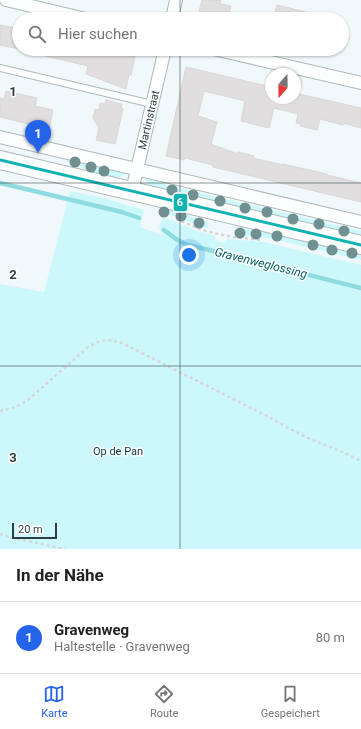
<!DOCTYPE html>
<html lang="de">
<meta charset="utf-8">
<style>
body{margin:0;font-family:Roboto,sans-serif;background:#f2f2f2;color:#222}
.compass{position:absolute;left:265px;top:68px;width:36px;height:36px;border-radius:50%;background:#fff;box-shadow:0 1px 3px #0004;rotate:200deg}
.scale{position:absolute;left:12px;bottom:10px;width:45px;box-sizing:border-box;padding-left:4px;border:2px solid #2f3f40;border-top:0;font-size:11px;line-height:14px;white-space:nowrap;color:#2f3f40;-webkit-text-stroke:3px #fff;paint-order:stroke}
.you{position:absolute;left:189px;top:255px;width:14px;height:14px;margin:-10px;border:3px solid #fff;border-radius:50%;background:#1a73e8;box-shadow:0 0 0 6px #1a73e833}
.badge{display:grid;place-items:center;width:26px;height:26px;border-radius:50%;background:#2563eb;color:#fff;font-size:13px;font-weight:700}
.pin{position:absolute;translate:-50% -33px;filter:drop-shadow(0 1px 2px #0008)}
.pin::after{content:'';position:absolute;top:21px;width:14px;height:12px;background:inherit;clip-path:polygon(0 0,100% 0,50% 100%)}
.list{margin:0;padding:0;list-style:none}
h2{display:flex;justify-content:space-between;align-items:center;height:52px;margin:0;padding:0 16px;font-size:17px}
h2 small{font-size:13px;font-weight:400;color:#767676}
.list li{display:grid;grid-template-columns:26px 1fr auto;gap:12px;align-items:center;box-sizing:border-box;height:72px;padding:0 16px;border-top:1px solid #e0e0e0}
.list b{display:block;font-size:15px;white-space:nowrap}
.list p{margin:0;font-size:13px;white-space:nowrap;color:#767676}
.list em{font-size:13px;font-style:normal;color:#767676}
.icon{flex:none;width:22px;height:22px;fill:none;stroke:currentColor;stroke-width:2;stroke-linecap:round;stroke-linejoin:round}
.map{position:relative;flex:none;width:361px;height:549px;overflow:hidden}
.search{position:absolute;background:#fff;box-shadow:0 1px 3px #0004;left:12px;right:12px;top:12px;height:44px;display:flex;align-items:center;gap:10px;box-sizing:border-box;padding:0 14px;border-radius:22px;color:#767676;font-size:15px}
.sheet{height:124px;background:#fff}
nav{display:flex;justify-content:space-around;align-items:center;box-sizing:border-box;height:56px;border-top:1px solid #e0e0e0;background:#fff;font-size:11px;color:#767676}
nav a{display:grid;justify-items:center;gap:2px}
nav .on{color:#2563eb}
.map>svg:first-child{display:block}
.green{fill:#ccf8fb}
.lines{fill:none;stroke-linecap:round;stroke-linejoin:round}
.stream{stroke:#90dbdf;stroke-width:4.5}
.building{fill:#e0dedf;stroke:#d9d6d7}
.lane-casing{stroke:#aeb9ba;stroke-width:8}
.street-casing{stroke:#aeb9ba;stroke-width:14}
.secondary-casing{stroke:#aeb9ba;stroke-width:20}
.path{stroke:#d4d7d8;stroke-width:2.5;stroke-dasharray:3 3;stroke-linecap:butt}
.lane{stroke:#fdfefe;stroke-width:6}
.street{stroke:#fdfefe;stroke-width:12}
.secondary{stroke:#fdfefe;stroke-width:18}
.bus-1-casing{stroke:#fff;stroke-width:6}
.bus-1{stroke:#13b2b3;stroke-width:3}
.tree{fill:#709092}
.grid{fill:none;stroke:#2f3f40;stroke-width:1;stroke-opacity:0.55}
.labels{text-anchor:middle;stroke-width:3;stroke-linejoin:round;paint-order:stroke}
.street-label{font-size:11px;fill:#2f3f40;stroke:#fff}
.park-label{font-size:11px;fill:#073a3d;stroke:#fff}
.water-label{font-size:12px;font-style:italic;fill:#016165;stroke:#fff}
.grid-label{font-size:13px;text-anchor:middle;font-weight:bold;fill:#2f3f40;stroke:#fff;stroke-width:3;stroke-linejoin:round;paint-order:stroke}
.line-badge{stroke:#fff;stroke-width:1.5}
.badge-label{font-size:11px;text-anchor:middle;font-weight:bold;fill:#fff}
</style>
<div class="map">
<svg width="361" height="549" viewBox="0 0 361 549">
<rect width="100%" height="100%" fill="#f0f8fa"/>
<!-- green -->
<path class="green" d="M67,157L126,172V174L118,178L117,180L108,178L66,161Z
M146,177L162,180L166,185L361,231V237L149,187V185L145,180Z
M70,191L107,199L144,210L140,227L162,235L159,227L163,217L200,232L216,236L215,240L225,243L226,240L228,239L264,242L361,265V549H0V284L44,292Z
M162,206L209,223L208,229L161,211L160,210Z
M235,229L269,230L361,252V260L269,238L234,235Z"/>
<g class="lines">
<!-- stream -->
<path class="stream" d="M0,183L122,212L139,218
M164,230L176,239L185,244L361,288"/>
</g>
<!-- building -->
<path class="building" d="M202,0H221L220,4L231,6L228,19H206L207,13L199,11Z
M277,5L314,14V19H273Z
M0,25L19,29V49L0,45Z
M37,49H104L135,56L131,75H129L126,89L86,74L88,66L37,54Z
M186,67L271,87V98H295V93L361,108V128L343,123V125L320,119L317,130L300,126L301,124L296,123L298,114L274,108L269,128L241,121L245,101L204,91L198,116L217,122L211,144L238,154V152L254,156L253,158L283,165V164L296,167L327,174V175L361,183V202L213,167V165L185,158L184,160L166,156Z
M6,91L37,98L35,106L53,110L49,129L0,117V98L4,99Z
M106,100L122,104L121,108L123,109L115,144L96,140L99,128L93,118L95,109L99,110L100,103L105,104Z"/>
<g class="lines">
<!-- lane casing -->
<g class="lane-casing">
<path id="lane" d="M0,68L152,104"/>
</g>
<!-- street casing -->
<g class="street-casing">
<g id="street">
<path d="M6,0L86,19"/>
<path d="M172,19L176,0"/>
<path d="M214,49L361,83"/>
<path d="M0,137L361,222"/>
<path id="s1" d="M132,191L165,49"/>
</g>
</g>
<!-- secondary casing -->
<g class="secondary-casing">
<path id="secondary" d="M0,160L361,245"/>
</g>
<!-- path -->
<path class="path" d="M176,219L205,231L233,237L262,240
M0,411L16,407L29,399L88,347L101,341L110,340L122,343L269,417C282,425 296,432 310,439C327,446 344,452 361,461
M0,534L13,538L65,549"/>
<!-- lane -->
<use href="#lane" class="lane"/>
<!-- street -->
<use href="#street" class="street"/>
<!-- secondary -->
<use href="#secondary" class="secondary"/>
<!-- bus-1 casing -->
<g class="bus-1-casing">
<path id="bus-1" d="M0,160L361,245"/>
</g>
<!-- bus-1 -->
<use href="#bus-1" class="bus-1"/>
</g>
<!-- trees -->
<g class="tree">
<circle cx="75" cy="162" r="5.5"/>
<circle cx="91" cy="167" r="5.5"/>
<circle cx="104" cy="171" r="5.5"/>
<circle cx="172" cy="190" r="5.5"/>
<circle cx="193" cy="195" r="5.5"/>
<circle cx="220" cy="201" r="5.5"/>
<circle cx="245" cy="208" r="5.5"/>
<circle cx="164" cy="212" r="5.5"/>
<circle cx="267" cy="212" r="5.5"/>
<circle cx="181" cy="216" r="5.5"/>
<circle cx="293" cy="219" r="5.5"/>
<circle cx="199" cy="223" r="5.5"/>
<circle cx="319" cy="224" r="5.5"/>
<circle cx="344" cy="231" r="5.5"/>
<circle cx="240" cy="233" r="5.5"/>
<circle cx="256" cy="234" r="5.5"/>
<circle cx="277" cy="236" r="5.5"/>
<circle cx="313" cy="245" r="5.5"/>
<circle cx="332" cy="250" r="5.5"/>
<circle cx="352" cy="253" r="5.5"/>
</g>
<!-- grid -->
<path class="grid" d="M180,0V19M180,49V549M0,183H361M0,366H361"/>
<g class="labels">
<!-- street labels -->
<g class="street-label">
<text dy="4" stroke="none"><textPath href="#s1" startOffset="73">Martinstraat</textPath></text>
</g>
<!-- park labels -->
<g class="park-label">
<text x="118" y="455">Op de Pan</text>
</g>
<!-- water labels -->
<g class="water-label">
<text transform="translate(261 263) rotate(14)" y="4">Gravenweglossing</text>
</g>
</g>
<g class="grid-label">
<text x="13" y="96">1</text>
<text x="13" y="279">2</text>
<text x="13" y="462">3</text>
</g>
<rect class="line-badge" x="173" y="193" width="15" height="19" rx="4" fill="#13b2b3"/>
<g class="badge-label">
<text x="180" y="206">6</text>
</g>
</svg>
<svg class="compass" viewBox="-18 -18 36 36"><path d="M0-13l5 13h-10z" fill="#e53935"/><path d="M0 13l5-13h-10z" fill="#767676"/></svg>
<div class="scale">20 m</div>
<div class="you"></div>
<div class="pin badge" style="left:38px;top:153px">1</div>
<div class="search"><svg class="icon" aria-label="search" viewBox="0 0 24 24"><circle cx="10" cy="10" r="6"/><path d="M15 15l6 6"/></svg>Hier suchen</div>
</div>
<section class="sheet">
<h2>In der Nähe<small></small></h2>
<ul class="list">
<li><span class="badge">1</span><div><b>Gravenweg</b><p>Haltestelle · Gravenweg</p></div><em>80 m</em></li>
</ul>
</section>
<nav>
<a class="on"><svg class="icon" aria-label="map" viewBox="0 0 24 24"><path d="M3 6l6-2 6 2 6-2v14l-6 2-6-2-6 2zM9 4v14M15 6v14"/></svg>Karte</a>
<a><svg class="icon" aria-label="directions" viewBox="0 0 24 24"><path d="M12 3l9 9-9 9-9-9zM9 14v-3h6M13 9l2 2-2 2"/></svg>Route</a>
<a><svg class="icon" aria-label="saved" viewBox="0 0 24 24"><path d="M7 4h10v16l-5-4-5 4z"/></svg>Gespeichert</a>
</nav>
